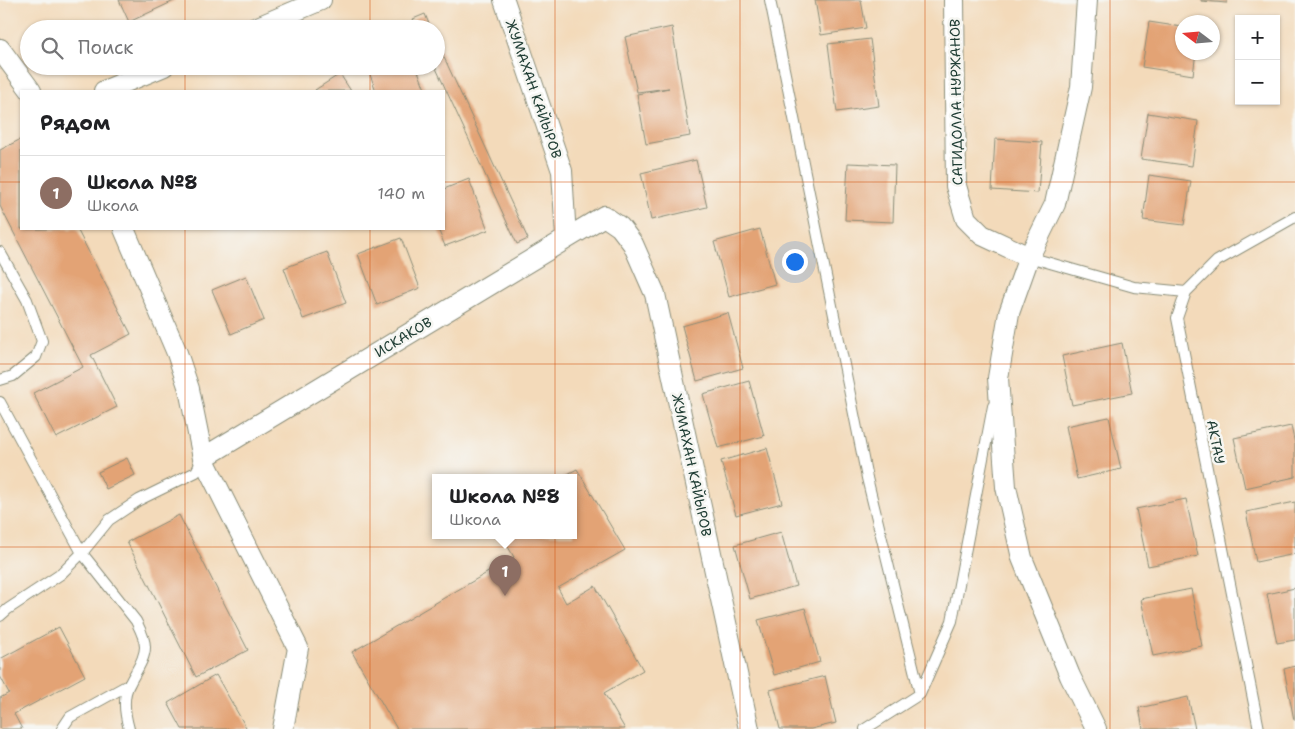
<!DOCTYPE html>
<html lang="ru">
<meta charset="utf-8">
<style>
body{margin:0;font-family:"Shantell Sans",sans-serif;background:#f6f6f6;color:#202124}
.controls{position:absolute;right:15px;top:15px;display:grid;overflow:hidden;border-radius:0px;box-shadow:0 1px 4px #0004}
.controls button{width:45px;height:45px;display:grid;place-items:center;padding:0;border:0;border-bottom:1px solid #e0e0e0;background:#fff;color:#202124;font:25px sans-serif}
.compass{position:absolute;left:1175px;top:15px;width:45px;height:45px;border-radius:50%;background:#fff;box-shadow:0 1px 4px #0004;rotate:286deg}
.you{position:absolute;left:794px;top:261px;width:18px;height:18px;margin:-12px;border:4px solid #fff;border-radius:50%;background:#1a73e8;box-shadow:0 0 0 8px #1a73e833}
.badge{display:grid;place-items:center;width:32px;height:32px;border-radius:50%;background:#2563eb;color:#fff;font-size:16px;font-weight:700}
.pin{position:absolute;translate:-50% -41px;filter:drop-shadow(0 1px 2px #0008)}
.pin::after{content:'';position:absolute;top:26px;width:18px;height:15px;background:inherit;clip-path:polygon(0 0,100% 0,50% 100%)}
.popup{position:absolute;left:432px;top:474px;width:145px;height:65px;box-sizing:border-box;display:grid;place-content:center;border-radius:0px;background:#fff;filter:drop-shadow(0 1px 4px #0005);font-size:16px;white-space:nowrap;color:#757577}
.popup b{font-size:19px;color:#202124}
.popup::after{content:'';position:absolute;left:50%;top:100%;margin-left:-10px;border:10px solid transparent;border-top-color:#fff}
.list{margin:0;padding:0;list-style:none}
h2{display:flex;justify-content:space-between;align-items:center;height:65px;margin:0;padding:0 20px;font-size:21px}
h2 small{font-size:16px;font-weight:400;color:#757577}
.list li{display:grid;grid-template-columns:32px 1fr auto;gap:15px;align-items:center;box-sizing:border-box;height:75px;padding:0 20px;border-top:1px solid #e0e0e0}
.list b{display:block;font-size:19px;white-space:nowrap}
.list p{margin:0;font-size:16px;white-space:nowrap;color:#757577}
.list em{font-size:16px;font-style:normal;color:#757577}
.icon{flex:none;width:28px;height:28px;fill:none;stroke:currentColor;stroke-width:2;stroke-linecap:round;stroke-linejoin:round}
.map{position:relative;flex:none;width:1295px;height:729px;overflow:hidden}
.search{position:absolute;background:#fff;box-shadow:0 1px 4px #0004;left:20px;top:20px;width:425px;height:55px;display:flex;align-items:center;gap:12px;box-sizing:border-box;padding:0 18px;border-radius:28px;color:#757577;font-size:19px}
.panel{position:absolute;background:#fff;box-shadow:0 1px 4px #0004;left:20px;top:90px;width:425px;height:140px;border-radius:0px}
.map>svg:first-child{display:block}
.building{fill:#e3a375}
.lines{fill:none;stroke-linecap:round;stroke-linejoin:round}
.lane-casing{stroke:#898c77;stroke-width:12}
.street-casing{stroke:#898c77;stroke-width:22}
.lane{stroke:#fff;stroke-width:10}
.street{stroke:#fff;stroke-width:20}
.grid{fill:none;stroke:#d45610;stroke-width:1;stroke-opacity:0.55}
.labels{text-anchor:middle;stroke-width:5;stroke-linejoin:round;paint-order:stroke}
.street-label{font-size:14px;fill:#1f3d34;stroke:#f6f6f2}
</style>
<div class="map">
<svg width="1295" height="729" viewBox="0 0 1295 729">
<rect width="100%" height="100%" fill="#f6f6f2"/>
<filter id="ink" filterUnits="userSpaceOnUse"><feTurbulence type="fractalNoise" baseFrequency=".02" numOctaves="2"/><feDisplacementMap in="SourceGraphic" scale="10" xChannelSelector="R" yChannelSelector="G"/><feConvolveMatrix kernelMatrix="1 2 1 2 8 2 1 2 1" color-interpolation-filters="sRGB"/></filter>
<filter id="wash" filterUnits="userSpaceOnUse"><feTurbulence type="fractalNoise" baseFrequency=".0096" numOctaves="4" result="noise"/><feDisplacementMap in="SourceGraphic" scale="20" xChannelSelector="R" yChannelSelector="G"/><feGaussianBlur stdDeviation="1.12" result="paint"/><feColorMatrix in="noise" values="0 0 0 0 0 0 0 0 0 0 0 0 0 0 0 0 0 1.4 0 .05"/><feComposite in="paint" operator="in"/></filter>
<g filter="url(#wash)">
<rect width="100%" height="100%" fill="#f3daba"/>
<g id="blocks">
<!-- building -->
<path class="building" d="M119,0H176L129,22Z
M815,0H861L866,28L821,35Z
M1201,0H1227V3L1201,1Z
M425,14L431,29H418L413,19Z
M1149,22L1182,27V52H1196L1193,75L1142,67Z
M672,27L690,136L646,144L637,94L669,88L637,92L625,37Z
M870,39L879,106L837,112L828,44Z
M436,40L528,239L517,244L435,66Z
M367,66H416L425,89L420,91H376Z
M340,74L351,91H316L315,90Z
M1148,113L1198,121L1192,166L1141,159Z
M21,139V229H77L131,334L91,355L117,407L56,438L33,393L83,367L0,206V150Z
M995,139L1042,142L1038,193L992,190Z
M696,160L707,207L651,220L641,173Z
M848,163L895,165L893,222L845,220Z
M1149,175L1191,181L1184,225L1143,220Z
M469,179L488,230L445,246L438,229H444V189Z
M760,229L775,284L729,297L714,242Z
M401,238L420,288L377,305L358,254Z
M327,252L346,303L303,319L284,268Z
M246,276L264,320L231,334L212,290Z
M728,313L743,368L697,381L682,326Z
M1122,343L1132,393L1072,405L1062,356Z
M749,381L764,436L718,448L703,394Z
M1109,417L1121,469L1077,479L1066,426Z
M1291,426L1295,444V477L1245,488L1234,438Z
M767,448L782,503L736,515L721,461Z
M127,458L135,475L106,489L98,472Z
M577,469L625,550L558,588L566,603L595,586L643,670L604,693L625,729H397L352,652L514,557L501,535H574V477H562Z
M1186,499L1198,556L1148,566L1136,509Z
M1295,502V554L1256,562L1246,512Z
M179,515L248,650L196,677L127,542Z
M781,532L796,586L750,599L735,545Z
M1295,588V640L1277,643L1267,594Z
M1191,589L1202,646L1153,656L1141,599Z
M805,608L820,662L774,675L758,620Z
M59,627L85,676L14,714L22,729H0V698L9,693L0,676V659Z
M1295,666V720H1294L1284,669Z
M216,675L247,729H182L168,703Z
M825,676L836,723L811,729H780L770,690Z
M1188,697L1195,729H1143L1139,708Z"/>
</g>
</g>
<g filter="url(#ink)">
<use href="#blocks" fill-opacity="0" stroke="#898c77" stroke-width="1"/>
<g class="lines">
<!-- lane casing -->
<g class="lane-casing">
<path id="lane" d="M770,0L867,478L920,694
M0,252L27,300L42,341L36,357L13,376L0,380
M1029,257L1134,287L1186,292
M0,402L82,553L136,621C140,629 145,638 145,647C145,660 135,672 130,683C122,696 125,715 129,729
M0,616L8,609L61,574L82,553L109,520L139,500L196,472L203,458
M62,729L70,717L128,685
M865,729L920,694L952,621L993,406
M1259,729L1177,318L1186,292L1217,261L1295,217"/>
</g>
<!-- street casing -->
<g class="street-casing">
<path id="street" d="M504,0L562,171L566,238
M954,0L956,186L966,219L982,235L1029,257
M1087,0L1081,87L1055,204L1029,257L1009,313L998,378L1006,487L1022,558L1070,676L1096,729
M253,29L321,0
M0,49L31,91
M104,91L164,66
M124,229L177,353L189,389L203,458L298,648L283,729
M203,458L604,216L620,227L633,244L655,294L749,729"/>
</g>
<!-- lane -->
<use href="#lane" class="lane"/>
<!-- street -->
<use href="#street" class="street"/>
</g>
</g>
<!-- grid -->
<path class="grid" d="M185,0V29M370,0V29M555,0V729M740,0V729M925,0V729M1110,0V729M185,66V91M370,66V91M0,182H21M444,182H1295M185,229V729M370,229V729M0,364H1295M0,547H1295"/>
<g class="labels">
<!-- street labels -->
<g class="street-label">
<text transform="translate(534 89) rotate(71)" y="5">ЖУМАХАН КАЙЫРОВ</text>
<text transform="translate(956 102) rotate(-91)" y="5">САГИДОЛЛА НУРЖАНОВ</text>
<text transform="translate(403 337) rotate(-31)" y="5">ИСКАКОВ</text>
<text transform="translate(1216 442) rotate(79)" y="5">АКТАУ</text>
<text transform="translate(692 465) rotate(78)" y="5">ЖУМАХАН КАЙЫРОВ</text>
</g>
</g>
</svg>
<div class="controls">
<button>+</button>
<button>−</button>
</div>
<svg class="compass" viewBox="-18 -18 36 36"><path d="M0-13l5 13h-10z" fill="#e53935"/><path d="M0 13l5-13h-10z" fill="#757577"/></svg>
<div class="you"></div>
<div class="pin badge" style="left:505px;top:596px;background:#8d6e63">1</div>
<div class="popup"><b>Школа №8</b>Школа</div>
<div class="search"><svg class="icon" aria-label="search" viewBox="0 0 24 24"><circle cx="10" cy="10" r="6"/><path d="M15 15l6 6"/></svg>Поиск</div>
<section class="panel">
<h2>Рядом<small></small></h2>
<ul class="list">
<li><span class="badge" style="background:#8d6e63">1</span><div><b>Школа №8</b><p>Школа</p></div><em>140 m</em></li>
</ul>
</section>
</div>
